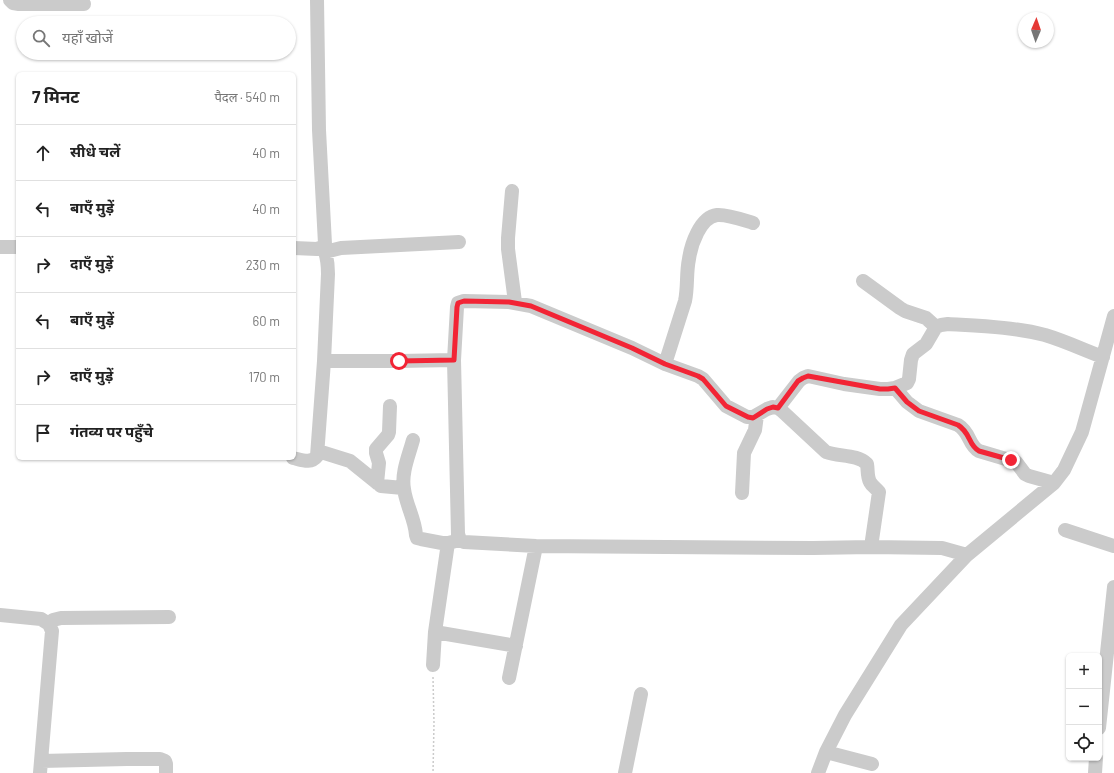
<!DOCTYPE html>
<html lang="hi">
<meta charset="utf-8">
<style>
body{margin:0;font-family:Barlow,"Noto Sans Devanagari",sans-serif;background:#f6f6f6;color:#222}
.controls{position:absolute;right:12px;bottom:12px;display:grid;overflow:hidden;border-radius:6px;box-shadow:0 1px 3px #0004}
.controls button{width:36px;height:36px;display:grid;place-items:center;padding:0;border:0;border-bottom:1px solid #e0e0e0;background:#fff;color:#222;font:20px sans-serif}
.compass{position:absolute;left:1018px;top:12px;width:36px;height:36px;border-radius:50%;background:#fff;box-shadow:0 1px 3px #0004;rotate:2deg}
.stop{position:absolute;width:12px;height:12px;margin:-9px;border:3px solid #f22435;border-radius:50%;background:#fff}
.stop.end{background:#f22435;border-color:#fff;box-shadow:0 1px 4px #0008}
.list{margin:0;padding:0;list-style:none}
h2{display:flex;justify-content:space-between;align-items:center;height:52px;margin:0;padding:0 16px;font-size:17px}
h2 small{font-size:13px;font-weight:400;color:#767676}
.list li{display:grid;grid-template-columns:26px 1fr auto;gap:12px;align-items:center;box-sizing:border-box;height:56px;padding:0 16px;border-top:1px solid #e0e0e0}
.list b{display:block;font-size:15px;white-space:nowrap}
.list em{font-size:13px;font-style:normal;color:#767676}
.icon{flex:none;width:22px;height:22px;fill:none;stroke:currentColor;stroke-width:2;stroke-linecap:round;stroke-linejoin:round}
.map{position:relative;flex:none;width:1114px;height:773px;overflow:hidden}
.search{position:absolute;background:#fff;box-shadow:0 1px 3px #0004;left:16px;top:16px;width:280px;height:44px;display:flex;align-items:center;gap:10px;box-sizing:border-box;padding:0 14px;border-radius:22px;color:#767676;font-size:15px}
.panel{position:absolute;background:#fff;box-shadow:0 1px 3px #0004;left:16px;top:72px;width:280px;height:388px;border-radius:6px}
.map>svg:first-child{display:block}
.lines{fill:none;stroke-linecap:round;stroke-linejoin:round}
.path{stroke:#cbcbcb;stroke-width:1.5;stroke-dasharray:2 2;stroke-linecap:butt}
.minor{stroke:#cbcbcb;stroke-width:14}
.route{stroke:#f22435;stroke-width:5}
</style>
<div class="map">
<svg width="1114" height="773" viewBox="0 0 1114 773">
<rect width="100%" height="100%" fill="#fff"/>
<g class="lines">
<!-- path -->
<path class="path" d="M433,677L434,723L433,773"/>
<!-- minor -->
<path class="minor" d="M10,0L13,3L19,4H84
M512,191L508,238V249L515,302
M0,247H18
M294,248L317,249L323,247L325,244L319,130L317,0
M325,252L341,248L459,242
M863,281L900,308L905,311L926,318L936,327
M324,361H399L454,360
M665,364L685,301C688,287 686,273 689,259C691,245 700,217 717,215C727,214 743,220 753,223
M895,388L907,402L919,411L958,425C971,433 968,445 979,451L1016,462L1025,474L1029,476L1054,483
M778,408L799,381L803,378L808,376L844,384L880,389H888L895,388L907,383L909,379L911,360L913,354L926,344L936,327L941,325L948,324C980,326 1014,327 1045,335C1065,341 1084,350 1103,357
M413,440C409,455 401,473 404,489C406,505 415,519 416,535L417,538L421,539L442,543H448L460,540
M318,451L350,461L381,486L403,488
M293,458C302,460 311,464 317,456L324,361L328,274C328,265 327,255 323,247
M377,483L379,463L376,453V449L388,435L389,432L390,406
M742,493L744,453L755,430L757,415
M1065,530L1114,546
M871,547L879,492C876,488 872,486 870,482C867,477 868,469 867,464C857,454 839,457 826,452L782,411L778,408L773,407L767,409L753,417H747L726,406L703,379L698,376L665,364L632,348L531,306L509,302L464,301L458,303L457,307L454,360L458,534L460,540L464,542L536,546L813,548L871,547L942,548L967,555
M0,615L41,619L49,624L52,631L40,773
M49,624L53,620L61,618L169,617
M435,632L516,646
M433,665L435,632L448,543
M509,678L536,546
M1099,728L1114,587
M826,752L872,764
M41,761L127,759H160L165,761L166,764V773
M625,773L641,694
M818,773L826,752L845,715L901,625L967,555L1054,483L1064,470L1082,432L1114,316
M1095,773L1096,758"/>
</g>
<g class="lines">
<!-- route -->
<path class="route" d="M399,361L454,360L457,307L458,303L464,301L509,302L531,306L632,348L665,364L698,376L703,379L726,406L748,417L753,418L767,409L773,407L778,408L798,381L803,378L808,376L880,389H888L895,388L907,402L919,411L958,425C971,433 968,445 979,451L1011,460"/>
</g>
</svg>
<div class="controls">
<button>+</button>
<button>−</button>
<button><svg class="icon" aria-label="locate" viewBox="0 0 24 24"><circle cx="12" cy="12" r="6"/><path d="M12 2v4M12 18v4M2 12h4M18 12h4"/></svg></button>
</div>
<svg class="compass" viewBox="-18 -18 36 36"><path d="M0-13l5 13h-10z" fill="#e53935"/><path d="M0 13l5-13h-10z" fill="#767676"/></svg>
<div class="stop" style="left:399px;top:361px"></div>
<div class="stop end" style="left:1011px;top:460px"></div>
<div class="search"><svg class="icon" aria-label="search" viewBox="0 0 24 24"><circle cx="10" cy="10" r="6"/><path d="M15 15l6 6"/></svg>यहाँ खोजें</div>
<section class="panel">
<h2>7 मिनट<small>पैदल · 540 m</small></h2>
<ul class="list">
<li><svg class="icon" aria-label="ahead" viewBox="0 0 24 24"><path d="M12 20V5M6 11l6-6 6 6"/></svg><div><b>सीधे चलें</b></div><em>40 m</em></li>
<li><svg class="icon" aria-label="left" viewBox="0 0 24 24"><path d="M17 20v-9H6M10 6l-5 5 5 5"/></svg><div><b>बाएँ मुड़ें</b></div><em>40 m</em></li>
<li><svg class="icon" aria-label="right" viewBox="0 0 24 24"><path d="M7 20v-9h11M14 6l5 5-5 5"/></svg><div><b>दाएँ मुड़ें</b></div><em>230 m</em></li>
<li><svg class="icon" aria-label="left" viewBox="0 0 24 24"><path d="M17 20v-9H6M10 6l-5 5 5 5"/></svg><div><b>बाएँ मुड़ें</b></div><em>60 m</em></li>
<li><svg class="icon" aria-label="right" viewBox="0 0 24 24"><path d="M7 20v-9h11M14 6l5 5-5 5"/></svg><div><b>दाएँ मुड़ें</b></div><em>170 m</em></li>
<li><svg class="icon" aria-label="arrive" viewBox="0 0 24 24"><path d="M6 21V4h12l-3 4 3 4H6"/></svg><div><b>गंतव्य पर पहुँचे</b></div></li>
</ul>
</section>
</div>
